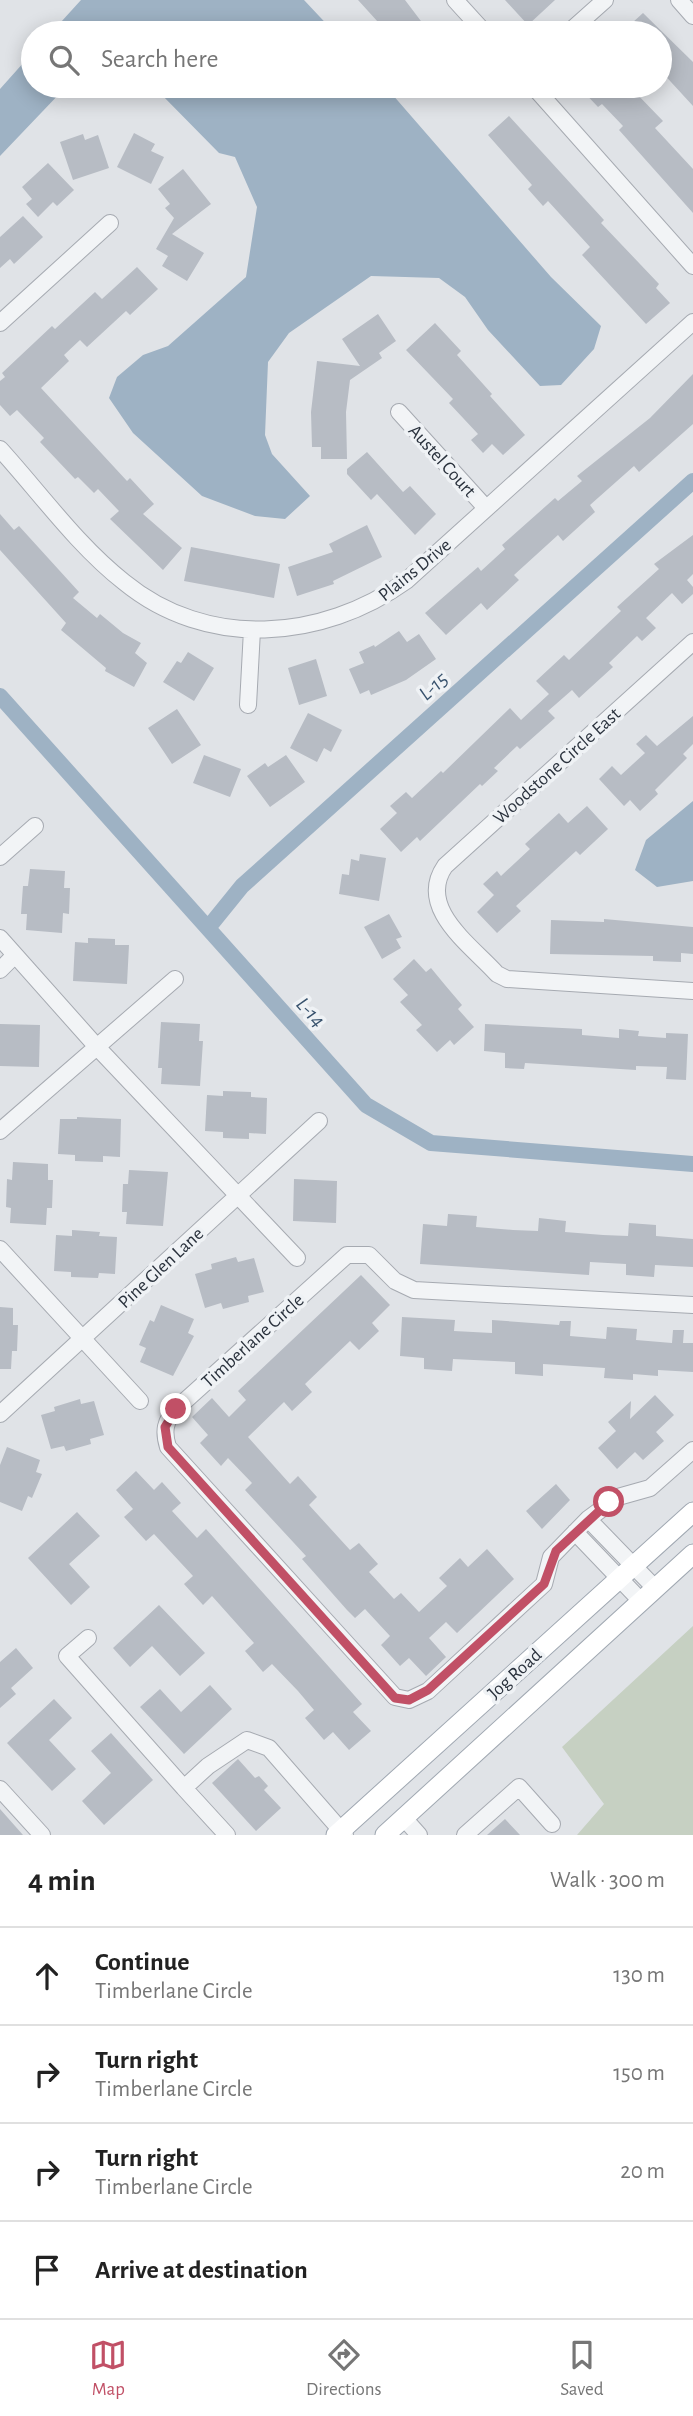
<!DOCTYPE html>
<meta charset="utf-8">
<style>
body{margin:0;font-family:"Alegreya Sans",sans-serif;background:#f6f6f6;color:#222}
.stop{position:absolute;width:21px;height:21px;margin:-16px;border:5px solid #c15066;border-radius:50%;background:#fff}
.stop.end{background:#c15066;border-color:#fff;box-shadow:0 2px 7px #0008}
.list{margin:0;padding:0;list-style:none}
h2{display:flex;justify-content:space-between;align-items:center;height:91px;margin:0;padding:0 28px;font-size:30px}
h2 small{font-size:23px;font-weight:400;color:#767676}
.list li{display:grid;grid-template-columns:46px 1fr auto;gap:21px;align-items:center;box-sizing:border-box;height:98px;padding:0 28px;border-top:2px solid #e0e0e0}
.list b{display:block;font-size:26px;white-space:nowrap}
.list p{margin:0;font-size:23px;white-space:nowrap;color:#767676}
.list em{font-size:23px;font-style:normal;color:#767676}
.icon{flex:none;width:38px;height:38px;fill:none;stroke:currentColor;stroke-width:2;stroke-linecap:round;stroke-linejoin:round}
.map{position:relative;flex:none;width:693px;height:1835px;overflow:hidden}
.search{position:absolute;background:#fff;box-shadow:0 4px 18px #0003;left:21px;right:21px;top:21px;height:77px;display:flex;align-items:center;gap:18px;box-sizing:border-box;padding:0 24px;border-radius:38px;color:#767676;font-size:26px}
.sheet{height:483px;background:#fff}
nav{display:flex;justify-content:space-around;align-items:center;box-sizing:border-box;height:98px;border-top:2px solid #e0e0e0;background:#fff;font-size:19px;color:#767676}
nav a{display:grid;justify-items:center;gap:4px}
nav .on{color:#c15066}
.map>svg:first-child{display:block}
.green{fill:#c6d0c2}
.water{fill:#9eb2c4}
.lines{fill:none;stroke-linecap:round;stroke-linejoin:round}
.canal{stroke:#9eb2c4;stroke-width:16}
.building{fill:#b7bcc4}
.minor-casing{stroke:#a6aab1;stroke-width:18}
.major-casing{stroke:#a0a8b2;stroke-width:21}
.minor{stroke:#f2f4f6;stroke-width:16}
.major{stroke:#fff;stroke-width:19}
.route{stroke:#c15066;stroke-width:9}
.labels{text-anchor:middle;stroke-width:7;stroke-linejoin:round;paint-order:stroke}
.street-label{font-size:19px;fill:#2a323d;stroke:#eff2f5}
.water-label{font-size:21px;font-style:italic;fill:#38526d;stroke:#eff2f5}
</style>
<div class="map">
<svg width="693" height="1835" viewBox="0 0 693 1835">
<rect width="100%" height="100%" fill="#e0e3e7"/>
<!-- green -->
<path class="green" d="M693,1626V1835H577L604,1804L562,1747Z"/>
<!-- water -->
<path class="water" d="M81,0H304L335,33H51Z
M33,52V86H385L551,277L601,326L594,349L561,385L540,386L488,330L465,297L439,278L371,276L289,333L268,362L265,435L272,454L310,496L285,519L255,516L202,496L133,433L109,398L117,377L143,355L168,346L246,277L257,207L235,157L219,153L157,90L76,88L62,91L0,156V89Z
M693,801V881L657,887L635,870L646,840Z"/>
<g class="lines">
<!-- canal -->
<path class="canal" d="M0,696L366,1105L431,1143L693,1164
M208,928L242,886L693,481"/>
</g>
<!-- building -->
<path class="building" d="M358,0H405L430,33H388Z
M505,0H555L528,25Z
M643,13L693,62V106L660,70V33H621Z
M578,86H617L625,95L634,91L663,121L655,128L693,169V213L619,130L623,126L602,104L598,107Z
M509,116L604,220L601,223L659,284L656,288L670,303L646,324L582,255L590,247L548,201L543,206L528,189L532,185L488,135Z
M134,133L155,144L151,151L164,157L151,184L117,167Z
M83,134L85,140L98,135L109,168L73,180L60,142Z
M48,163L74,190L57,206L53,202L38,217L26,204L32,199L22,187Z
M183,169L211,204L172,234L204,253L187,281L162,266L168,256L156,249L174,218L165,208L170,204L158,189Z
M23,216L43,237L14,264L10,259L0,268V237Z
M137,267L158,289L130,315L126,311L87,347L80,340L64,355L69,361L41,388L127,481L130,478L154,504L143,514L182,548L163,570L110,519L119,511L98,489L94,493L78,477L75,479L40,442L44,438L17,410L10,416L0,405V381L5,377L2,373L52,326L55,329L95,292L102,299Z
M378,314L396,341L379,353L382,358L350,380L346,412L347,459H321V447H312L311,412L317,361L360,366L342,339Z
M435,323L461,351L457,355L492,394L490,396L525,435L503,455L492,444L483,453L471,440L478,434L449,403L453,399L406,350Z
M693,374V424L639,472L634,466L590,505L595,512L563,541L558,535L514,575L519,580L487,610L481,603L446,635L425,613L478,567L481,571L505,549L502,545L555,498L558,501L582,481L577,476L650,418Z
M367,452L403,492L410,486L436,514L415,535L377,494L371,500L347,474V469Z
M0,514L14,530L19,526L79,592L73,598L97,618L100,614L123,633L141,643L135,653L147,663L134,687L105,671L106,668L61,630L66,623L0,550Z
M367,525L382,557L333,581L334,584L297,596L288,567L333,552L329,544Z
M693,535V574L687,580L693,587V594L682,604L672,593L646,618L656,628L642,641L637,636L609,663L613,667L579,698L572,690L548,711L555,718L520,749L517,746L494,768L498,771L482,786L480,784L420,841L417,837L401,852L380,829L397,813L390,806L406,792L412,798L441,771L443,773L510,708L521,720L549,694L536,681L564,655L569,660L621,611L617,607L659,569L654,564Z
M191,547L280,564L274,598L184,581Z
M399,631L407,642L419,634L436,659L406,680L371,695L369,690L360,694L349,669L364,663L359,652L374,645L375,647Z
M188,652L214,668L194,701L163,682L177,661L181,663Z
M316,659L327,696L299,705L288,668Z
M177,709L201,745L172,764L148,728Z
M308,713L342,730L331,752L324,748L317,762L290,748Z
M693,716V744L683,754L687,758L655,790L658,794L640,811L630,800L624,806L599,779L612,766L621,775L645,753L636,744L646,735L657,746Z
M204,755L241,769L230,797L193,783Z
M286,755L305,782L270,807L247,776L265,763L268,767Z
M587,806L608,829L580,855L576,851L516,906L521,911L497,933L477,912L494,895L483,884L497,871L501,876L530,849L525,844L559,813L568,823Z
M360,854L386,858L379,901L339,894L342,874L349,875L351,859L359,861Z
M30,869L65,871L64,888H70L69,914L63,913L62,933L26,930L27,914H21L23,886H28Z
M389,914L402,937L396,939L401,948L382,959L364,927Z
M604,919L693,927V954L681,953V962L653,961V956L550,954L551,920L604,922Z
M88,938L115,939V945H129L127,984L73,981L75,942L88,943Z
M414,959L426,972L431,968L445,985L462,1005L458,1009L474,1027L454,1045L450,1040L437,1052L416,1030L422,1025L400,1002L408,995L393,979Z
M161,1022L200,1024L199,1041H203L200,1086L161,1084L162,1068H158Z
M0,1024L40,1025L39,1067L0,1066Z
M485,1024L582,1029V1035L619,1038V1029L639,1031L638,1036L666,1038V1033L688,1034L686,1080L666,1079L667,1067L636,1066V1070L525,1063L524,1069L505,1068V1053L484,1051Z
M223,1091L251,1092V1097L267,1098L266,1134L249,1133V1139L223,1138V1132L205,1131L207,1095L223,1096Z
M77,1117L121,1119L120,1157L103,1156V1162L75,1161V1155L58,1154L60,1119H77Z
M13,1162L48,1164V1180H53L52,1208H47L46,1225L10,1223L11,1208L6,1207L7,1179L12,1180Z
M129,1170L168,1172L163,1226L126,1224L127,1212H122L123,1184H128Z
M294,1179L337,1181L336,1223L293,1221Z
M448,1214L477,1216L476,1227L513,1230L538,1231L539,1218L566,1221L565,1232L603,1235L628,1236L629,1223L656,1225V1236L693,1239V1267L655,1265L654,1277L626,1275V1264L590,1262L589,1275L420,1264L423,1224L447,1226Z
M72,1230L100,1232L99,1236L117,1237L115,1274L99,1273L98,1278L71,1277V1272L54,1271L56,1235L72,1236Z
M236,1257L238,1262L254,1258L264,1292L248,1296L249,1302L223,1309L221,1303L205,1308L195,1274L212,1269L211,1264Z
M361,1275L390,1305L372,1323L379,1331L359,1350L350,1341L305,1384L312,1392L292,1411L284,1402L248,1437L290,1484L298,1476L317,1497L309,1505L350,1550L359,1543L378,1564L369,1572L394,1599L401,1593L419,1612L447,1586L439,1578L460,1558L468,1567L487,1549L514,1579L457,1633L446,1622L429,1638L446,1657L426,1676L409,1658L400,1666L381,1645L390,1636L365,1609L355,1618L347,1610L302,1559L306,1556L245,1490L252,1483L228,1458L221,1466L200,1443L208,1435L192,1417L212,1398L229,1417L246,1400L238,1391Z
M161,1305L194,1319L188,1333L194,1336L173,1376L140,1362L146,1348L139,1345L150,1320L154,1322Z
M0,1307L13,1308V1325H18L17,1351H12L11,1369H0Z
M402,1317L455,1320L454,1331L492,1333V1320L559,1325L560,1321H571L570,1336L606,1339L607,1327L637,1329L636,1340L672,1343L673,1330H684L683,1343H693V1372L658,1370V1376L633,1374V1380L604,1378L605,1368L543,1364V1376L515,1374V1362L453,1359L452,1371L424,1369V1358L400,1356Z
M655,1395L674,1415L656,1432L664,1441L643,1460L635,1452L617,1469L598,1448L616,1431L608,1422L631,1401L630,1419Z
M80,1399L81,1404L94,1401L104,1435L90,1439L91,1444L66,1451L64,1446L51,1449L41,1415L55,1411L54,1407Z
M7,1447L40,1460L36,1472L42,1474L32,1498L28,1496L22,1511L0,1502V1465Z
M136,1471L154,1490L162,1482L181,1503L172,1511L197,1538L206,1529L362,1704L353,1712L371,1731L349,1750L333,1732L324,1740L305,1718L314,1710L298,1691L272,1664L263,1672L245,1651L254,1643L237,1624L212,1596L203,1605L184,1584L193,1576L154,1534L146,1541L124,1517L133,1509L116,1490Z
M556,1484L570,1500L542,1529L526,1511Z
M77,1512L100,1536L69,1564L90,1587L71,1605L28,1558Z
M159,1605L205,1653L180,1676L152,1646L130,1667L113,1648Z
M16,1648L33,1668L11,1688L16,1694L0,1708V1662Z
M210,1685L232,1709L184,1754L140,1707L160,1689L181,1712Z
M54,1699L72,1718L49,1740L76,1769L52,1791L7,1743Z
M111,1733L153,1780L104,1825L82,1801L111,1773L91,1751Z
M238,1759L255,1778L259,1776L268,1786L264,1790L281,1808L256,1831L212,1783Z
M0,1809L23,1835H0Z
M505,1819L520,1835H487Z"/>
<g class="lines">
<!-- minor casing -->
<g class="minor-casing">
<path id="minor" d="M455,0L485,33
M679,0L693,16
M568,33L605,0
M533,86L693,266
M0,323L110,223
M399,412L486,508
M0,449C40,493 77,545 124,582C207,650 322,641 406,581L693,322
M693,642L445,866C416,908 471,945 497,974L507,979L693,991
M248,705L252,630
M0,857L35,826
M0,938L97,1047L297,1258
M0,970L15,955
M0,1131L175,979
M0,1249L140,1401
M693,1305L414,1290L395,1281L369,1255H347L176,1409C165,1421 163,1431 168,1447L395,1697L409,1700L428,1691L544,1584L551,1557L588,1519L618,1497L650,1488L693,1450
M0,1414L319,1121
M588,1519L655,1588
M575,1532L641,1601
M88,1638L67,1656L184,1788L208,1766L247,1740L269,1748L345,1835
M184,1788L227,1835
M0,1789L42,1835
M403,1817L419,1835
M465,1835L519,1787L552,1824"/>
</g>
<!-- major casing -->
<g class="major-casing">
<path id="major" d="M336,1835L693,1512
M385,1835L693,1554"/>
</g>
<!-- minor -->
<use href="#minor" class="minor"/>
<!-- major -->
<use href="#major" class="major"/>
</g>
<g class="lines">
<!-- route -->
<path class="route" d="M176,1409L165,1427L168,1447L395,1698L409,1700L428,1690L544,1584L556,1551L609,1502"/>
</g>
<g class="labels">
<!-- street labels -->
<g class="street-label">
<text transform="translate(443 460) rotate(48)" y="7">Austel Court</text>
<text transform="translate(414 569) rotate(-39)" y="7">Plains Drive</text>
<text transform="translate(556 765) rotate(-42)" y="7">Woodstone Circle East</text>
<text transform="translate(160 1267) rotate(-43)" y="7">Pine Glen Lane</text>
<text transform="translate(252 1340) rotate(-42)" y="7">Timberlane Circle</text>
<text transform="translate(514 1673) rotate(-42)" y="7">Jog Road</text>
</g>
<!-- water labels -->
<g class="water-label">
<text transform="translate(433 686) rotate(-42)" y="7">L-15</text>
<text transform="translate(311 1012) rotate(48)" y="7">L-14</text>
</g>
</g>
</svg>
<div class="stop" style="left:609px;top:1502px"></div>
<div class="stop end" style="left:176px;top:1409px"></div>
<div class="search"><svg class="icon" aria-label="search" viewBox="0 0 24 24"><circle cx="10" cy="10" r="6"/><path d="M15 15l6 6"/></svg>Search here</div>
</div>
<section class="sheet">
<h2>4 min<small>Walk · 300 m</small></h2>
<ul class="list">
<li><svg class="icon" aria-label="ahead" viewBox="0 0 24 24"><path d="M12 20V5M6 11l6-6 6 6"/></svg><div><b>Continue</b><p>Timberlane Circle</p></div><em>130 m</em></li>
<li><svg class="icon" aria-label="right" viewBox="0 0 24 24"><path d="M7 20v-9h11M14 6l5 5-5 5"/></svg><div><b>Turn right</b><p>Timberlane Circle</p></div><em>150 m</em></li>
<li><svg class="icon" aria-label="right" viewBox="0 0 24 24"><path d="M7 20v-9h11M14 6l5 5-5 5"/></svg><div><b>Turn right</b><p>Timberlane Circle</p></div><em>20 m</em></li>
<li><svg class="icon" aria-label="arrive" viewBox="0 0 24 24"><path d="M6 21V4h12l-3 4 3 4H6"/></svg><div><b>Arrive at destination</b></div></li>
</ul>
</section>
<nav>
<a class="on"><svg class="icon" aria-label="map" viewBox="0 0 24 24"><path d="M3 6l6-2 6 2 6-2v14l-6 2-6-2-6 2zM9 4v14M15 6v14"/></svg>Map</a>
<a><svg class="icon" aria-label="directions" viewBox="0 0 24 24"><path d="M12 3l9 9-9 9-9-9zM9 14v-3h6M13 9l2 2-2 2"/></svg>Directions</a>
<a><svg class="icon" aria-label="saved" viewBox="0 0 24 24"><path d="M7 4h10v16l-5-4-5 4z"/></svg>Saved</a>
</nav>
